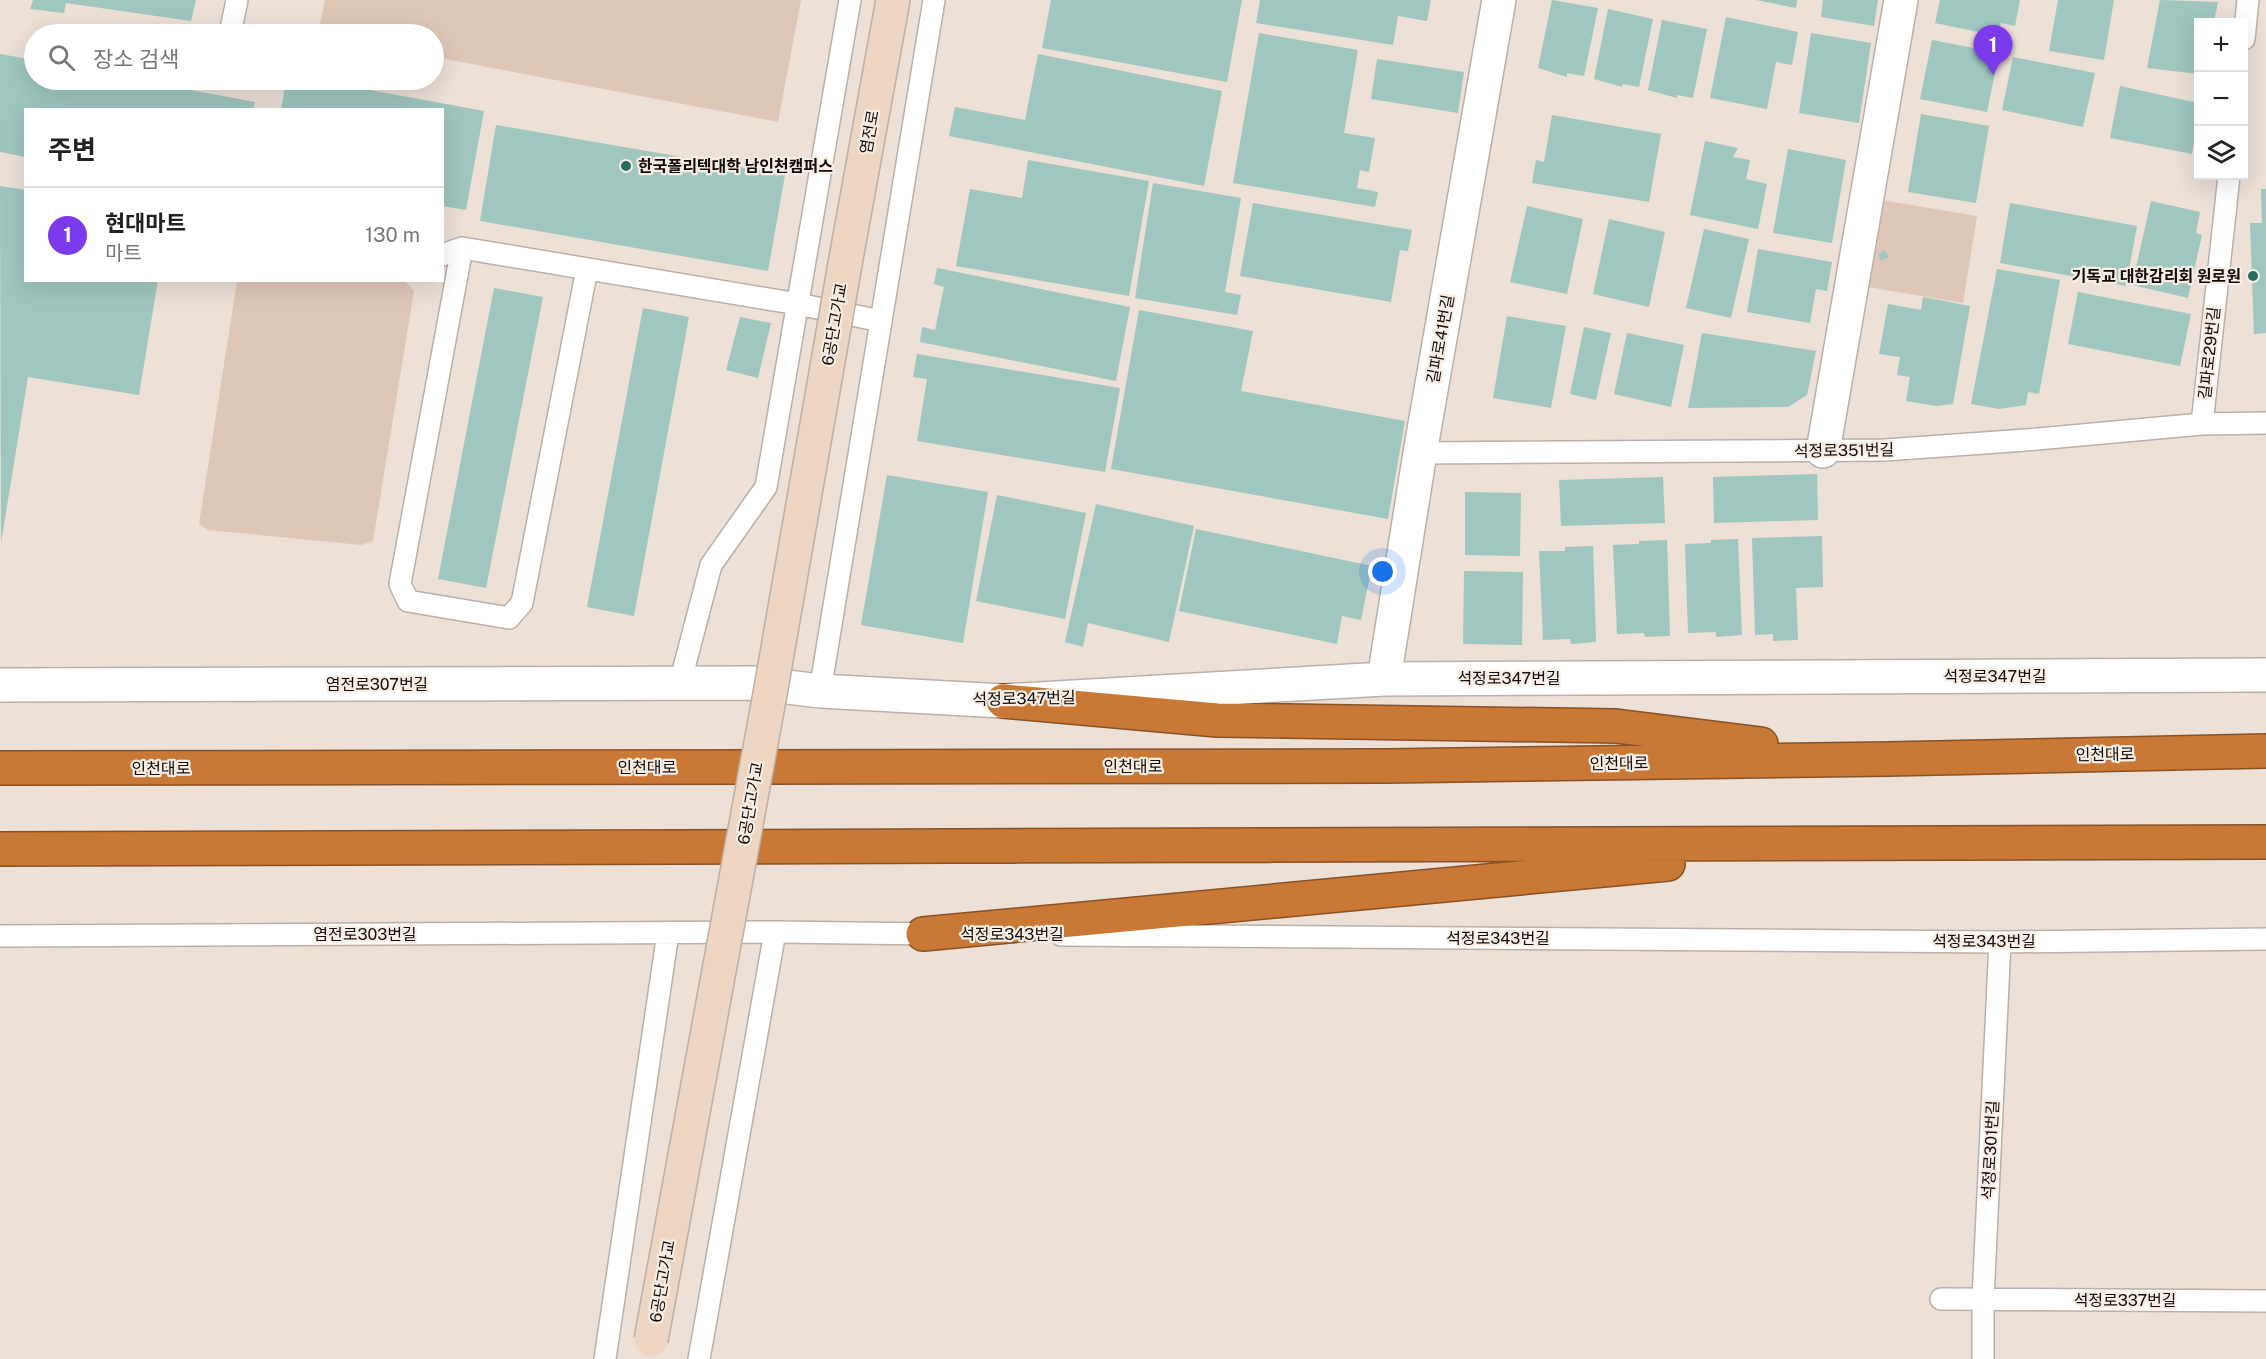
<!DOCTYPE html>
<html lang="ko">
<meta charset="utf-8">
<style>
body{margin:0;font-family:"Public Sans","Noto Sans KR",sans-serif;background:#f6f6f6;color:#222}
.controls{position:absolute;right:18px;top:18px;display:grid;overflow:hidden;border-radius:0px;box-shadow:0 6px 24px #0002}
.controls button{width:54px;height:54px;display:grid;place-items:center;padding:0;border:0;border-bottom:2px solid #e0e0e0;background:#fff;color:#222;font:30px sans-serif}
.you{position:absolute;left:1383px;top:572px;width:21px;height:21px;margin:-15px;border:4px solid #fff;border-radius:50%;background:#1a73e8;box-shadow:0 0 0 9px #1a73e833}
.badge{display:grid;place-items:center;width:39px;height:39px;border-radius:50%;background:#7c3aed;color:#fff;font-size:20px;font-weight:700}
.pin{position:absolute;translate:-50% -50px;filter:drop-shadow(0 2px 3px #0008)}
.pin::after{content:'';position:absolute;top:32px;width:21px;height:18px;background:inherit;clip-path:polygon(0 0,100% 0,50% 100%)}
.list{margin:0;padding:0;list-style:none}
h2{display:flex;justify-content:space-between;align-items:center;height:78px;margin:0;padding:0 24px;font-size:26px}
h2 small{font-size:20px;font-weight:400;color:#767676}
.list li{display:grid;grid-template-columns:39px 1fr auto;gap:18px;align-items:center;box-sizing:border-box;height:96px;padding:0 24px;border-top:2px solid #e0e0e0}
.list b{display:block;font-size:22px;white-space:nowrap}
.list p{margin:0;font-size:20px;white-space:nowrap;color:#767676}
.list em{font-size:20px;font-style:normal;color:#767676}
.icon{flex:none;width:33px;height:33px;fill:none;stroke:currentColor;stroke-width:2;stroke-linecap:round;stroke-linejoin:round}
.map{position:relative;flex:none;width:2266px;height:1359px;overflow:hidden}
.search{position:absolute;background:#fff;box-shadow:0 6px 24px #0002;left:24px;top:24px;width:420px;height:66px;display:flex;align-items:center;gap:15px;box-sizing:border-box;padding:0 21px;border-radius:33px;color:#767676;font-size:22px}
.panel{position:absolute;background:#fff;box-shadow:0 6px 24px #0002;left:24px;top:108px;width:420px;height:174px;border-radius:0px}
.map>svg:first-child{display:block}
.green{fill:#dfc7b7}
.building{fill:#9fc6bf}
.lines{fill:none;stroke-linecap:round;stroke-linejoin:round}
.lane-casing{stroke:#bbafa7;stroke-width:24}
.street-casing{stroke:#bbafa7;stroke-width:36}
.secondary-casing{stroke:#bbafa7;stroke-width:36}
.highway-casing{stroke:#885226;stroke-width:36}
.lane{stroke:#fff;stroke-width:21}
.street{stroke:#fff;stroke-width:33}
.secondary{stroke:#efd6c2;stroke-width:33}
.highway{stroke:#c97835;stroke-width:33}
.secondary-bridge-casing{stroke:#bbafa7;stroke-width:36;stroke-linecap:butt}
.secondary-bridge{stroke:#efd6c2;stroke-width:33}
.poi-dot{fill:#266d64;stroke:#f9ede4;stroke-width:2}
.labels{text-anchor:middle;stroke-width:4.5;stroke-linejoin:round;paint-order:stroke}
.street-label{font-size:16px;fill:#0f0b09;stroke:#f9ede4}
.poi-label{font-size:16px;font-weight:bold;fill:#0f0b09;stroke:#f9ede4;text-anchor:start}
</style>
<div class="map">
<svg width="2266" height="1359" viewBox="0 0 2266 1359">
<rect width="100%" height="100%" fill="#ece0d7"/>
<!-- green -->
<path class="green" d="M325,0H801L778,122L434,57V34H318Z
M1882,200L1977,216L1963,303L1868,287Z
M237,281H405L414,291L373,541L361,545L208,530L199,524Z"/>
<!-- building -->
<path class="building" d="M33,0H196L191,21L66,3L64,13L30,9Z
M1051,0H1242L1227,82L1042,48Z
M1260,0H1431L1427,21L1398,16L1393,45L1256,23Z
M1552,0L1598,8L1584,76L1567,73V77L1538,68Z
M1756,0H1797L1796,8Z
M1823,0H1878L1874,26L1821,17Z
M1940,0H2020L2015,26L2001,23L1998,36L1935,23Z
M2058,0H2114L2104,60L2049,51Z
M2160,0L2218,2L2214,22H2198V74L2147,68Z
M1608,9L1653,19L1639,87L1623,84L1622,87L1594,79Z
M1726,17L1798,32L1792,65L1776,62L1767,109L1710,98Z
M1662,20L1707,29L1693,98L1677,95V98L1648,90Z
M1259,33L1358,50L1344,133L1375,138L1369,172L1360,170L1357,188L1378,192L1375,207L1233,183Z
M1811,33L1871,43L1859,123L1799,113Z
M1932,40L1999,53L1987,112L1920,99Z
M0,54L34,60V80H137L255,102L253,110H26V157L0,152Z
M1038,54L1222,91L1204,186L949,136L955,107L1025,120Z
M2013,57L2095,73L2083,127L2002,110Z
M1377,59L1464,72L1458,113L1371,99Z
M286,80H316L484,111L466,210L442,206V110H281Z
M2120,86L2198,103V120L2192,154L2110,138Z
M1921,114L1989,126L1976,203L1908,192Z
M1552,115L1661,134L1649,202L1532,183L1536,160L1544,162Z
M496,125L785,175L768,271L480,221Z
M1705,141L1738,148L1733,157L1750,160L1746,179L1767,184L1758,229L1690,215Z
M1788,149L1846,160L1832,243L1773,233Z
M1028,160L1149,181L1129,296L956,266L970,189L1022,198Z
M1153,183L1241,198L1225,292L1241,295L1237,315L1135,298Z
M0,186L26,190V280H158L139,395L28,377L1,543Z
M2261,189H2266V333L2254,334L2250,223H2262Z
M2151,201L2200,212L2196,233L2202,235L2188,298L2132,285Z
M1253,203L1412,230L1408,251L1400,250L1391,302L1240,276Z
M2010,203L2137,226L2126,286L2000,263Z
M1527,206L1583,219L1567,294L1510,282Z
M1609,219L1665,232L1649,307L1593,294Z
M1704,229L1749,239L1731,318L1686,308Z
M1758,249L1832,262L1827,291L1816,289L1810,323L1747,312Z
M1885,250L1889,257L1881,261L1878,254Z
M937,268L1130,307L1116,381L920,342L922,327L935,330L944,287L934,284Z
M1997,269L2060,280L2039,394L2028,392L2026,405L1999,409L1971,404Z
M494,288L543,297L486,588L438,579Z
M2078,292L2191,314L2180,366L2068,344Z
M1923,297L1970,306L1953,404L1936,406L1906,401L1910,377L1897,375L1900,357L1879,354L1888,304L1921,310Z
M643,308L689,317L634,616L587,607Z
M1139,310L1253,331L1241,391L1405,421L1388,519L1111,469Z
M1507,316L1566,326L1551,408L1493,398Z
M740,317L771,323L758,378L726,370Z
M1584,327L1611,333L1596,400L1570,394Z
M1627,333L1684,345L1671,407L1614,394Z
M1702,333L1816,351L1807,395L1788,407L1688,408Z
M917,354L1120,388L1105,472L917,441L927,379L913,377Z
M1817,474L1818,520L1714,523L1713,477Z
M887,475L988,492L963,643L861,625Z
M1663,477L1665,523L1561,526L1559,480Z
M1465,492L1521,493L1520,556L1465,555Z
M997,495L1086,513L1065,619L976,601Z
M1096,504L1194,526L1169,642L1088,623L1083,647L1065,642Z
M1196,529L1372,566L1361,620L1342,616L1337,644L1179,611Z
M1822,536L1823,587L1796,588L1798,640L1773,641V634L1755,635L1752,538Z
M1738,539L1742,635L1716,637V632L1688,633L1685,544L1711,543V540Z
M1667,540L1670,636L1645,637L1644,633L1617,634L1613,545L1639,544V541Z
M1593,546L1596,642L1571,644L1570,639L1543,640L1539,551H1565V547Z
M1464,571L1523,572L1522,645L1463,644Z"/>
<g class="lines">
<!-- lane casing -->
<g class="lane-casing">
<path id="lane" d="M230,34L237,0
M2244,39L2248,0
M462,248L400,584L408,601L509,618L522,603L587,269
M442,255L462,248L798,304L881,321
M2202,424L2229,176
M1420,453L1885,450L2026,440L2202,424L2266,423
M680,683L711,565L766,487L850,0
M820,691L934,0
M1061,935L2000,942L2266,939
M0,936L775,932L933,934
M1941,1299L2266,1301
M605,1359L668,933
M699,1359L775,932
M1983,1359V1299L2000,942"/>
</g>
<!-- street casing -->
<g class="street-casing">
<path id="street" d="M1823,451L1901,0
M1384,679L1420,453L1499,0
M0,685L754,683L820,691L1003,701L1384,679L2266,675"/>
</g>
<!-- secondary casing -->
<g class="secondary-casing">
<path id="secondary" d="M845,264L893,0"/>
</g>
<!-- highway casing -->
<g class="highway-casing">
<path id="highway" d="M1003,701L1217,720L1616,726L1761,744
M0,768L1386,766L1888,759L2266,751
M0,849L2266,842
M923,934L1668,864"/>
</g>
<!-- lane -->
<use href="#lane" class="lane"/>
<!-- street -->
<use href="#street" class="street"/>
<!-- secondary -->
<use href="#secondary" class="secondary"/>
<!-- highway -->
<use href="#highway" class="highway"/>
<!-- secondary-bridge casing -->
<g class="secondary-bridge-casing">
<path id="secondary-bridge" d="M651,1340L770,694L845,264"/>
</g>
<!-- secondary-bridge -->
<use href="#secondary-bridge" class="secondary-bridge"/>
</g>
<!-- markers -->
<g class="poi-dot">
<circle cx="626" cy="166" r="6"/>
<circle cx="2253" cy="276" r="6"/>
</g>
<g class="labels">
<!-- street labels -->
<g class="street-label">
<text transform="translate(869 132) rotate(-80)" y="6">염전로</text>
<text transform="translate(834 324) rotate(-80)" y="6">6공단고가교</text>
<text transform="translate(1440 339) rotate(-80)" y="6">길파로41번길</text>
<text transform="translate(2209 353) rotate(-84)" y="6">길파로29번길</text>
<text transform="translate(1844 450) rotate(-1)" y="6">석정로351번길</text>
<text x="1995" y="682">석정로347번길</text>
<text x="1509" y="684">석정로347번길</text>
<text x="377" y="690">염전로307번길</text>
<text transform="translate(1024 698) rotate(-1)" y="6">석정로347번길</text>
<text transform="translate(2105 754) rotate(-1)" y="6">인천대로</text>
<text transform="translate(1619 763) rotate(-1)" y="6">인천대로</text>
<text x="1133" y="772">인천대로</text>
<text x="647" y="773">인천대로</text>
<text x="161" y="774">인천대로</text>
<text transform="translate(750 803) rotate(-80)" y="6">6공단고가교</text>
<text x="365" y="940">염전로303번길</text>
<text x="1012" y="940">석정로343번길</text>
<text x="1498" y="944">석정로343번길</text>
<text x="1984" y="947">석정로343번길</text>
<text transform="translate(1990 1150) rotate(-87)" y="6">석정로301번길</text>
<text transform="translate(662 1281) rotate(-80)" y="6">6공단고가교</text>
<text x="2125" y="1306">석정로337번길</text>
</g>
<!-- poi labels -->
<g class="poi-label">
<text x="638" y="172">한국폴리텍대학 남인천캠퍼스</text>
<text x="2241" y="282" text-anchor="end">기독교 대한감리회 원로원</text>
</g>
</g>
</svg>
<div class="controls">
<button>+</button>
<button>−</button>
<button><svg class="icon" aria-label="layers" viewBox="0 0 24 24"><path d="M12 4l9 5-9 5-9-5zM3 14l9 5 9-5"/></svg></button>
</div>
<div class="you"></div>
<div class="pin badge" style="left:1993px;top:75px">1</div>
<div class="search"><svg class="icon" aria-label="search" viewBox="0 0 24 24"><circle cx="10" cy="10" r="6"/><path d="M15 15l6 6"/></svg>장소 검색</div>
<section class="panel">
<h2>주변<small></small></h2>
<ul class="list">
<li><span class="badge">1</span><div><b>현대마트</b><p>마트</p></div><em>130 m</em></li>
</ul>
</section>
</div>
